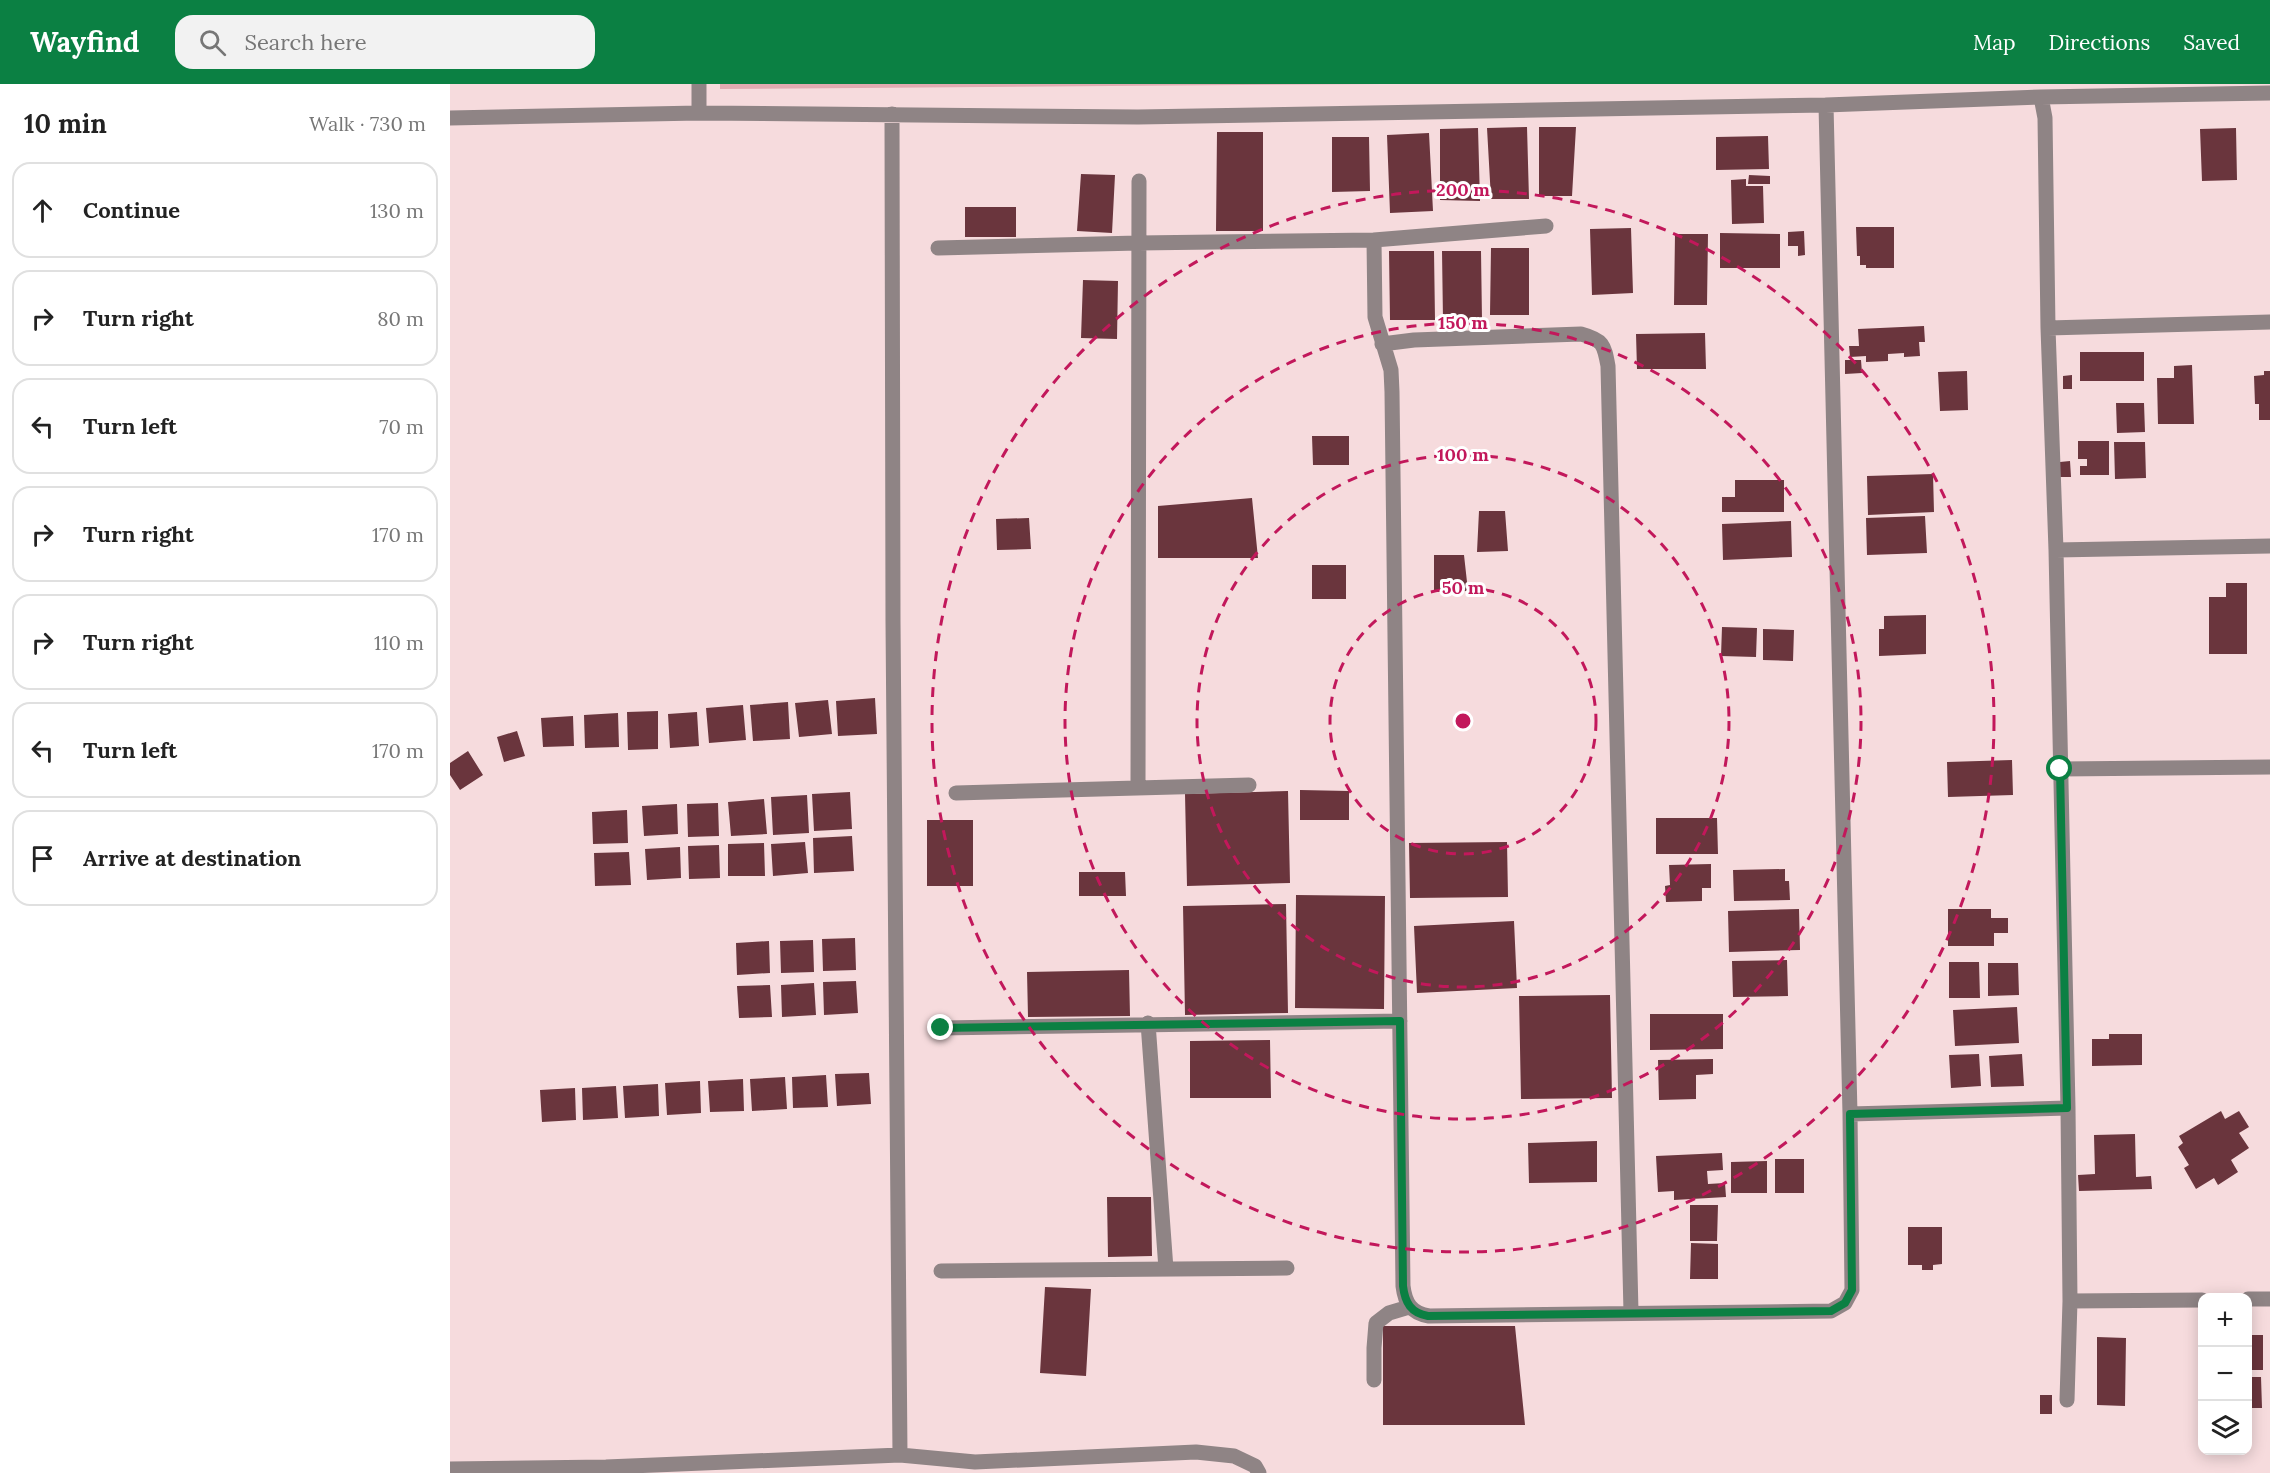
<!DOCTYPE html>
<meta charset="utf-8">
<style>
body{margin:0;font-family:Lora,serif;background:#f2f2f2;color:#222}
.controls{position:absolute;right:18px;bottom:18px;display:grid;overflow:hidden;border-radius:12px;box-shadow:0 3px 15px #0003}
.controls button{width:54px;height:54px;display:grid;place-items:center;padding:0;border:0;border-bottom:2px solid #e0e0e0;background:#fff;color:#222;font:30px sans-serif}
.stop{position:absolute;width:18px;height:18px;margin:-14px;border:4px solid #0b8043;border-radius:50%;background:#fff}
.stop.end{background:#0b8043;border-color:#fff;box-shadow:0 2px 6px #0008}
.list{margin:0;padding:0;list-style:none}
h2{display:flex;justify-content:space-between;align-items:center;height:78px;margin:0;padding:0 24px;font-size:26px}
h2 small{font-size:20px;font-weight:400;color:#767676}
.list li{display:grid;grid-template-columns:39px 1fr auto;gap:18px;align-items:center;box-sizing:border-box;height:96px;margin:0 12px 12px;padding:0 12px;border:2px solid #e0e0e0;border-radius:18px}
.list b{display:block;font-size:22px;white-space:nowrap}
.list em{font-size:20px;font-style:normal;color:#767676}
.icon{flex:none;width:33px;height:33px;fill:none;stroke:currentColor;stroke-width:2;stroke-linecap:round;stroke-linejoin:round}
.map{position:relative;flex:none;width:1820px;height:1389px;overflow:hidden}
header{display:flex;align-items:center;gap:36px;box-sizing:border-box;height:84px;padding:0 30px;background:#0b8043;color:#fff}
header strong{font-size:28px}
nav{display:flex;gap:33px;margin-inline-start:auto;font-size:21px}
.search{width:420px;height:54px;background:#f2f2f2;display:flex;align-items:center;gap:15px;box-sizing:border-box;padding:0 21px;border-radius:18px;color:#767676;font-size:22px}
main{display:flex}
aside{flex:1;background:#fff}
.map>svg:first-child{display:block}
.green{fill:#e1abb1}
.building{fill:#6a353d}
.lines{fill:none;stroke-linecap:round;stroke-linejoin:round}
.minor{stroke:#8f8485;stroke-width:15}
.route{stroke:#0b8043;stroke-width:8}
.ring{fill:none;stroke:#c2185b;stroke-width:3;stroke-dasharray:10 8}
.centre{fill:#c2185b;stroke:#fff;stroke-width:3}
.ring-label{font-size:18px;text-anchor:middle;font-weight:bold;fill:#c2185b;stroke:#fff;stroke-width:6;stroke-linejoin:round;paint-order:stroke}
</style>
<header>
<strong>Wayfind</strong>
<div class="search"><svg class="icon" aria-label="search" viewBox="0 0 24 24"><circle cx="10" cy="10" r="6"/><path d="M15 15l6 6"/></svg>Search here</div>
<nav><a>Map</a><a>Directions</a><a>Saved</a></nav>
</header>
<main>
<aside>
<h2>10 min<small>Walk · 730 m</small></h2>
<ul class="list">
<li><svg class="icon" aria-label="ahead" viewBox="0 0 24 24"><path d="M12 20V5M6 11l6-6 6 6"/></svg><div><b>Continue</b></div><em>130 m</em></li>
<li><svg class="icon" aria-label="right" viewBox="0 0 24 24"><path d="M7 20v-9h11M14 6l5 5-5 5"/></svg><div><b>Turn right</b></div><em>80 m</em></li>
<li><svg class="icon" aria-label="left" viewBox="0 0 24 24"><path d="M17 20v-9H6M10 6l-5 5 5 5"/></svg><div><b>Turn left</b></div><em>70 m</em></li>
<li><svg class="icon" aria-label="right" viewBox="0 0 24 24"><path d="M7 20v-9h11M14 6l5 5-5 5"/></svg><div><b>Turn right</b></div><em>170 m</em></li>
<li><svg class="icon" aria-label="right" viewBox="0 0 24 24"><path d="M7 20v-9h11M14 6l5 5-5 5"/></svg><div><b>Turn right</b></div><em>110 m</em></li>
<li><svg class="icon" aria-label="left" viewBox="0 0 24 24"><path d="M17 20v-9H6M10 6l-5 5 5 5"/></svg><div><b>Turn left</b></div><em>170 m</em></li>
<li><svg class="icon" aria-label="arrive" viewBox="0 0 24 24"><path d="M6 21V4h12l-3 4 3 4H6"/></svg><div><b>Arrive at destination</b></div></li>
</ul>
</aside>
<div class="map">
<svg width="1820" height="1389" viewBox="0 0 1820 1389">
<rect width="100%" height="100%" fill="#f6dbdd"/>
<!-- green -->
<path class="green" d="M270,0H933L270,5Z"/>
<!-- building -->
<path class="building" d="M1077,43L1079,115H1041L1037,44Z
M1089,43H1126L1122,112H1089Z
M1028,44L1030,117L990,116V45Z
M1786,44L1787,96L1752,97L1750,45Z
M767,48H813V147H766Z
M979,49L983,127L940,129L937,51Z
M1318,52L1319,85L1266,86V53Z
M882,53H919L920,107L882,108Z
M631,90L665,91L662,149L627,147Z
M1299,91L1320,92V100H1298Z
M1296,95V102H1313L1314,139L1282,140L1281,96Z
M515,123H566V153H515Z
M1406,143H1444V184H1416V181H1410V172H1407Z
M1181,144L1183,209L1142,211L1140,145Z
M1354,147L1355,171L1348,172V162H1338V148Z
M1270,149L1330,150V184H1270Z
M1225,150H1258L1257,221H1224Z
M1041,164H1079V231H1040Z
M939,167H984L985,236H940Z
M992,167H1031L1032,236H993Z
M633,196L668,197L667,255L631,254Z
M1474,242L1475,258H1469L1470,272L1454,273V269L1438,270V277L1416,278V272L1400,273L1399,262H1409L1408,245Z
M1255,249L1256,285H1187L1186,250Z
M1630,268H1694V297H1630Z
M1395,276H1411L1412,289L1395,290Z
M1742,281L1744,340H1708L1707,294H1724V282Z
M1517,287L1518,326L1490,327L1488,288Z
M1814,287H1820V336H1809V320H1805L1804,292L1814,291Z
M1622,291V305H1613V292Z
M1666,319H1694L1695,348L1667,349Z
M862,352H899V381H863Z
M1628,357H1659V391H1630V382H1637V375H1628Z
M1664,358H1695L1696,394L1665,395Z
M1620,377L1621,393H1610V378Z
M1483,390L1484,428L1418,431L1417,392Z
M1285,396H1334V428H1272V413H1285Z
M802,414L808,474H708V422Z
M1029,427H1055L1058,467L1027,468Z
M1475,432L1477,469L1417,471L1416,434Z
M579,434L581,465L547,466L546,435Z
M1341,437L1342,473L1273,476L1272,440Z
M984,471H1014L1018,507L984,508Z
M862,481H896V515H862Z
M1776,499H1797V570H1759V513H1776Z
M1476,531V570L1429,572V545H1434V532Z
M1272,543L1307,544L1306,573L1271,572Z
M1313,545L1344,546L1343,577L1313,576Z
M425,614L427,650L388,652L386,617Z
M378,616L382,650L349,653L345,619Z
M338,618L340,655L303,657L300,621Z
M293,621L296,656L259,659L256,624Z
M208,627V665L178,666L177,628Z
M247,628L249,662L220,664L218,630Z
M168,629L169,663L135,664L134,631Z
M123,632L124,662L93,663L91,634Z
M67,647L75,672L54,678L47,653Z
M18,667L33,691L10,706L0,691V679Z
M1562,676L1563,711L1498,713L1497,678Z
M850,706L899,707V736H850Z
M838,707L840,799L737,802L735,710Z
M400,708L402,745L364,747L362,710Z
M357,711L359,749L323,751L321,713Z
M314,715L317,750L281,752L278,718Z
M268,719L269,752L238,753L237,720Z
M227,720L228,750L194,752L192,722Z
M177,726L178,759L143,760L142,728Z
M1206,734H1267L1268,770H1206Z
M477,736H523V802H477Z
M402,752L404,787L364,789L363,754Z
M355,758L358,789L323,792L321,760Z
M1057,758L1058,813L960,814L959,759Z
M314,759L315,792H278V760Z
M269,761L270,794L239,795L238,762Z
M230,763L231,794L197,796L195,765Z
M179,768L181,801L145,802L144,769Z
M1261,780V804H1252V817L1216,818L1215,802L1220,801L1219,781Z
M1335,785V797H1339L1340,816L1284,817L1283,786Z
M629,788H675L676,812H629Z
M846,811L935,812L934,925L845,924Z
M836,820L838,929L735,931L733,822Z
M1349,825L1350,866L1279,868L1278,827Z
M1498,825H1541V834H1558V849H1544V862H1498Z
M1064,837L1067,904L967,909L964,842Z
M405,854L406,886L373,887L372,855Z
M363,856L364,888L331,889L330,857Z
M319,857L320,889L287,891L286,859Z
M1337,876L1338,912L1283,913L1282,877Z
M1499,878H1529L1530,914H1499Z
M1538,879H1568L1569,911L1538,912Z
M679,886L680,932L578,933L577,888Z
M406,897L408,929L374,931L373,898Z
M364,899L366,931L332,933L331,901Z
M320,901L322,933L289,934L287,902Z
M1160,911L1162,1014L1071,1015L1069,912Z
M1567,923L1569,959L1505,962L1503,926Z
M1200,930H1273V965L1200,966Z
M1659,950H1692V981L1642,982V955H1659Z
M820,956L821,1014H740V957Z
M1529,970L1531,1002L1501,1004L1499,971Z
M1572,970L1574,1002L1541,1003L1539,972Z
M1263,975V990L1246,991V1015L1209,1016L1208,976Z
M419,989L421,1020L387,1022L385,990Z
M376,991L378,1023L343,1024L342,993Z
M335,993L337,1025L302,1027L300,995Z
M293,995L294,1027L260,1028L258,997Z
M250,997L251,1029L217,1031L215,999Z
M208,1000L209,1032L175,1034L173,1002Z
M166,1002L168,1034L133,1036L132,1004Z
M125,1004L126,1036L92,1038L90,1006Z
M1771,1027L1775,1035L1789,1027L1799,1043L1789,1049L1799,1064L1781,1076L1788,1088L1768,1101L1764,1094L1746,1105L1734,1084L1739,1081L1728,1063L1733,1059L1729,1052Z
M1685,1050L1686,1093L1701,1092L1702,1105L1629,1107L1628,1091L1645,1090L1644,1051Z
M1147,1057V1098L1079,1099L1078,1059Z
M1272,1069L1273,1086L1257,1087L1258,1100L1275,1099L1276,1113L1224,1116V1107L1208,1108L1206,1072Z
M1325,1075H1354V1109H1325Z
M1317,1077V1109H1281V1078Z
M657,1113H701L702,1172L658,1173Z
M1240,1121H1268L1267,1157H1240Z
M1458,1143H1492V1180L1483,1181V1186H1472V1181H1458Z
M1241,1159L1268,1160V1195H1240Z
M595,1203L641,1205L636,1292L590,1289Z
M933,1242H1065L1075,1341H933Z
M1798,1251H1813V1286H1798Z
M1647,1253L1676,1254L1675,1322L1647,1321Z
M1798,1293H1811L1812,1324H1798Z
M1590,1311H1602V1330H1590Z"/>
<g class="lines">
<!-- minor -->
<path class="minor" d="M249,0V29
M1591,13L1595,34L1598,244L1606,466L1618,1024L1620,1217L1617,1316
M0,34L249,29L688,33L1376,21L1591,13L1820,9
M1096,142L924,156L925,233L941,286L942,308L953,1202C955,1219 961,1229 979,1232L1381,1227L1395,1219L1402,1206L1400,1030L1376,21
M488,164L688,159L924,156
M1598,244L1820,238
M932,260L964,256L1131,250C1153,256 1154,260 1158,282L1181,1228
M1606,466L1820,462
M1610,685L1820,683
M688,702L689,97
M506,709L799,701
M698,939L716,1185
M491,944L950,937
M1400,1030L1618,1024
M491,1187L837,1184
M1798,1215H1820
M1620,1217L1752,1216
M924,1296V1264L926,1239L939,1229L959,1223
M450,1371L525,1378L746,1368L784,1372L805,1382L809,1389
M0,1385L156,1383L450,1371L443,537L442,30"/>
</g>
<g class="lines">
<!-- route -->
<path class="route" d="M491,944L950,937L953,1202C955,1219 961,1229 978,1232L1381,1227L1395,1219L1402,1206L1400,1030L1617,1024L1610,685"/>
</g>
<!-- distance rings -->
<g class="ring">
<circle cx="1013" cy="637" r="133"/>
<circle cx="1013" cy="637" r="266"/>
<circle cx="1013" cy="637" r="398"/>
<circle cx="1013" cy="637" r="531"/>
</g>
<circle cx="1013" cy="637" r="9" class="centre"/>
<g class="ring-label">
<text x="1013" y="112">200 m</text>
<text x="1013" y="245">150 m</text>
<text x="1013" y="377">100 m</text>
<text x="1013" y="510">50 m</text>
</g>
</svg>
<div class="controls">
<button>+</button>
<button>−</button>
<button><svg class="icon" aria-label="layers" viewBox="0 0 24 24"><path d="M12 4l9 5-9 5-9-5zM3 14l9 5 9-5"/></svg></button>
</div>
<div class="stop" style="left:1610px;top:685px"></div>
<div class="stop end" style="left:491px;top:944px"></div>
</div>
</main>
